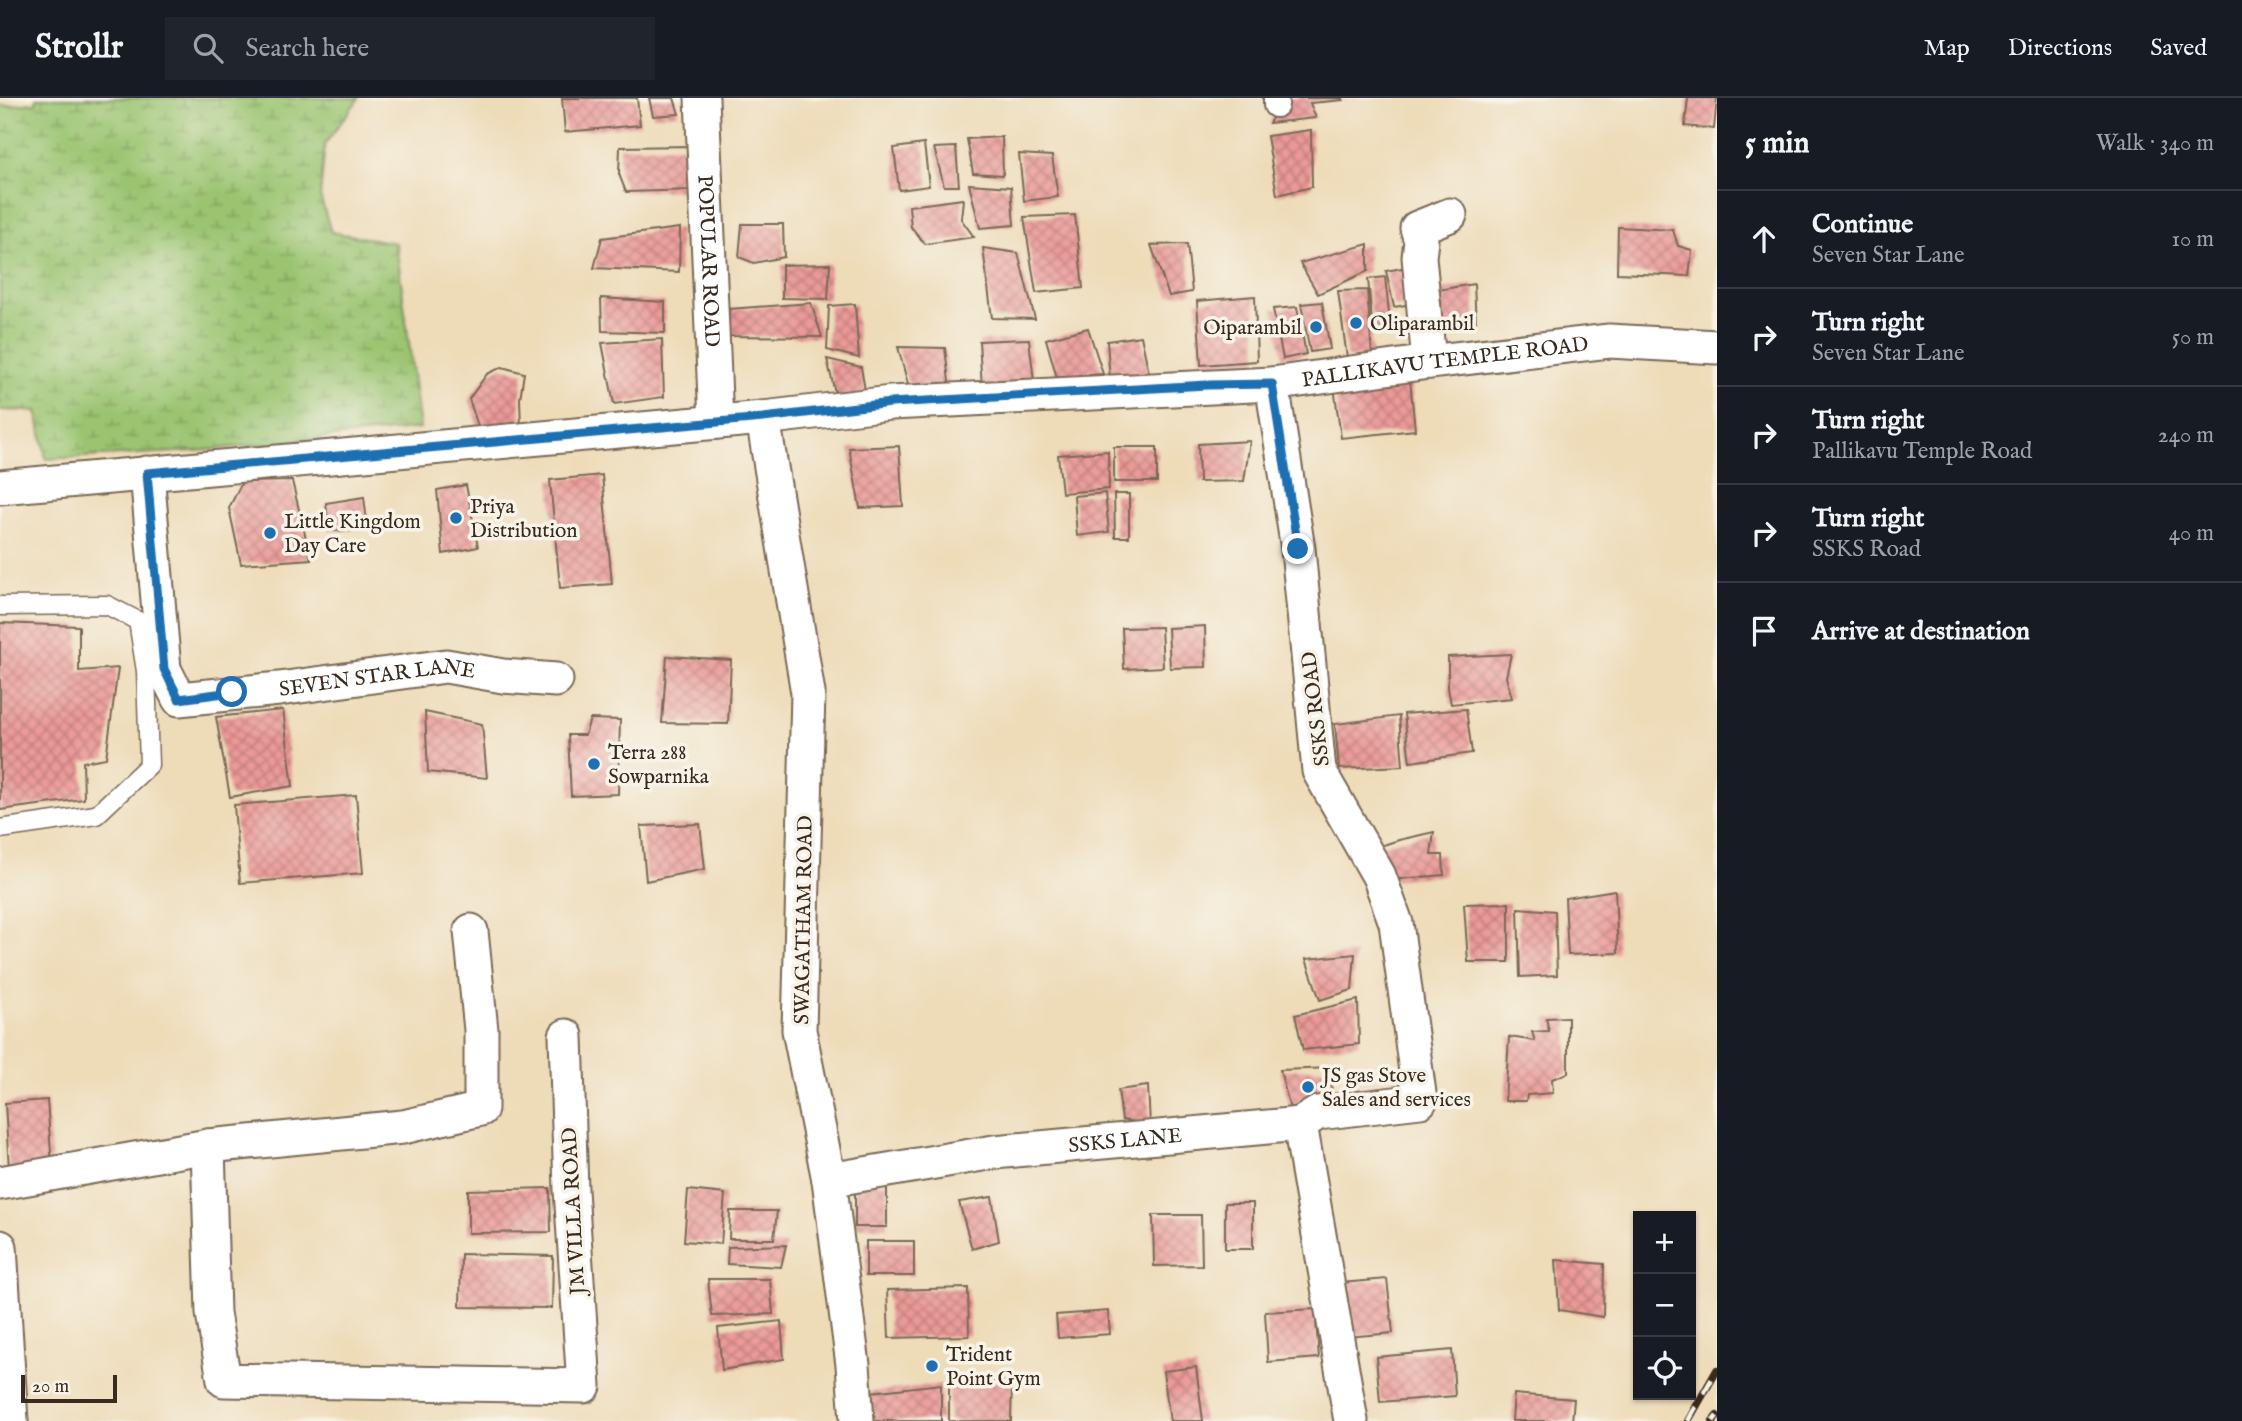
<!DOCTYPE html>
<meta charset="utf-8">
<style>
body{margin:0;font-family:"IM FELL English",serif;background:#20242c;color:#f1f3f6}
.controls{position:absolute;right:21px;bottom:21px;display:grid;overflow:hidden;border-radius:0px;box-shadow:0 2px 5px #0004}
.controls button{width:63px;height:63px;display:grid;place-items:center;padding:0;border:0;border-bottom:2px solid #363941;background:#171b24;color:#f1f3f6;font:35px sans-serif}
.scale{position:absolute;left:21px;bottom:18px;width:96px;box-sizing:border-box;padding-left:7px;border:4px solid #3b2a1e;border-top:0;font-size:19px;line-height:24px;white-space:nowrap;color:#3b2a1e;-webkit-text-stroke:5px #f7f3e8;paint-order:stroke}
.stop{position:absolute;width:21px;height:21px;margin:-16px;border:5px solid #1f6fb2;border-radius:50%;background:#fff}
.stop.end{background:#1f6fb2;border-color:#fff;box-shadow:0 2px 7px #0008}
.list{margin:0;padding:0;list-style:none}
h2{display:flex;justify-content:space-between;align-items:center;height:91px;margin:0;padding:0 28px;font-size:30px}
h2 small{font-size:23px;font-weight:400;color:#9ea1a6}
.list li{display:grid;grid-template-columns:46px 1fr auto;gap:21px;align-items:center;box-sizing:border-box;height:98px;padding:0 28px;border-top:2px solid #363941}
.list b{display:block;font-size:26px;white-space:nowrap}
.list p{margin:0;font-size:23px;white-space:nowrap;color:#9ea1a6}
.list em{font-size:23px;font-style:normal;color:#9ea1a6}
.icon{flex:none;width:38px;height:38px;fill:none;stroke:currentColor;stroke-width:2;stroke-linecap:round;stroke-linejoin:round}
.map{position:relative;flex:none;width:1717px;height:1323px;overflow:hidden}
header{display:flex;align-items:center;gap:42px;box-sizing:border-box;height:98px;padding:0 35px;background:#171b24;border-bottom:2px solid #363941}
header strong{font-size:33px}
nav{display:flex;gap:38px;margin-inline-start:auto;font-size:24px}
.search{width:490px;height:63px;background:#20242c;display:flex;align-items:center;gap:18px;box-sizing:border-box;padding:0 24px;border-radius:0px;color:#9ea1a6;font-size:26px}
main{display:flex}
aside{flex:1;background:#171b24}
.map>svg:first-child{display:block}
.wetland{fill:url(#wetland-marsh);stroke:#6a7747;stroke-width:2}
.building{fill:url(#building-cross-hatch)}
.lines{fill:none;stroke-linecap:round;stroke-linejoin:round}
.service-casing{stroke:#7a6854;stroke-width:21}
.pedestrian-casing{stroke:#7a6854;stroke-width:28}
.minor-casing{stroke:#7a6854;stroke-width:37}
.service{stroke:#fff;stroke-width:18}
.pedestrian{stroke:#fff;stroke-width:24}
.minor{stroke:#fff;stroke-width:33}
.rail-casing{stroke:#3b2a1e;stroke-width:8}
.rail{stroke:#f7f3e8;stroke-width:5;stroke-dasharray:16;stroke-linecap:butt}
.route{stroke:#1f6fb2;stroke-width:9}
.poi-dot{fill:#1f6fb2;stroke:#f7f3e8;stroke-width:2.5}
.labels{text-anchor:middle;stroke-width:7;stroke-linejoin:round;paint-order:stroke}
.street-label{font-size:21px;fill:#3b2a1e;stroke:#f7f3e8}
.poi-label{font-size:21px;fill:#3b2a1e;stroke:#f7f3e8;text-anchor:start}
</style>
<header>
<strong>Strollr</strong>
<div class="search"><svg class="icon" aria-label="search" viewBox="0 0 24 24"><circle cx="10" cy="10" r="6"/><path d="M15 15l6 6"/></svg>Search here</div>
<nav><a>Map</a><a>Directions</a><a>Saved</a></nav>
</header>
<main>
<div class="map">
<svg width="1717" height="1323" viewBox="0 0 1717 1323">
<defs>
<pattern id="wetland-marsh" width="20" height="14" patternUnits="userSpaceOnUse" patternTransform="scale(1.75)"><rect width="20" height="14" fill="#9ac470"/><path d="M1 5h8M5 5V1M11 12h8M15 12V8" fill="none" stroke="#7f9f5b"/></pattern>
<pattern id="building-cross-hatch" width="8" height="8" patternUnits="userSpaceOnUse" patternTransform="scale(1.75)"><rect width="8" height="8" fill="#eb9a98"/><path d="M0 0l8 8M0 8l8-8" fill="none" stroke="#c07e7b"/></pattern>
</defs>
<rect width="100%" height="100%" fill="#f7f3e8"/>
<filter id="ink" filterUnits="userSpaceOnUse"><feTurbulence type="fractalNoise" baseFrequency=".0143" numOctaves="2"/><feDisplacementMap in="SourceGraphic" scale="14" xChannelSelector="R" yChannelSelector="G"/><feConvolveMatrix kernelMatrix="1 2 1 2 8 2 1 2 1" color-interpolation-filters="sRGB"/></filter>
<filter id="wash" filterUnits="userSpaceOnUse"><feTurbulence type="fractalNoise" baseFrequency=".00686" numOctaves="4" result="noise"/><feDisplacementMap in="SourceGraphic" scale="28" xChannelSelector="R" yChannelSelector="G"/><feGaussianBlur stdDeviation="1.57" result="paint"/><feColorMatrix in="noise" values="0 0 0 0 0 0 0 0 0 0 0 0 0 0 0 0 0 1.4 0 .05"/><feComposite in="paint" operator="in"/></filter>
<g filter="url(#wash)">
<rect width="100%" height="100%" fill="#eedcb9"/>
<!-- wetland -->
<path class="wetland" d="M36,0H359L325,46L320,98L331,134L396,145L420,330L196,353L46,361L37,313L0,312V8L36,5Z"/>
<g id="blocks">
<!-- building -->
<path class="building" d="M562,0H637L640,27L565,34Z
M649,0H674L679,16L653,18Z
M1284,0H1343V2L1310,5L1316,20L1269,25Z
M1688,0H1717L1714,31L1685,28Z
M1311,32L1312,89L1277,97L1267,38Z
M1002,39L1003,77L973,75L967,41Z
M924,46L929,88L899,92L894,50Z
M693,48L695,92L626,94L619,76L620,49Z
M956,49L959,88H944L934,50Z
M1019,56L1052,58L1058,99L1024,103Z
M969,86L1011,89L1014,127L980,130Z
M963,101L961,121L974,139L925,146L911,129L909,108Z
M1075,117L1083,190L1036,195L1024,119Z
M742,126H783L784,159L754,165L739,159Z
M1618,129L1673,132L1678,148L1692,152L1689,178L1617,175Z
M680,130L679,174L594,170L602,140Z
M1187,146L1192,194L1169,198L1151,147Z
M1368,146V173L1318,196L1300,165Z
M983,150L1018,155L1035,221L992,220Z
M830,166L828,201L782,200V167Z
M1413,168L1418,205L1394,209L1386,173Z
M1385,179L1391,233L1373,236L1368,181Z
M1474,186L1476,228L1436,233L1431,193Z
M1367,192L1372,257L1347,260L1338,193Z
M1255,198L1257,263L1201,267L1197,203Z
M601,200L665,204V235L602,233Z
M1322,204L1330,251L1310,254L1301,206Z
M811,205L822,239L729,238V211Z
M855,206L859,260L827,252L829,208Z
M1297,209L1306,256L1283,261L1273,211Z
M1088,230L1103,276L1057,280L1046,241Z
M1141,238L1150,280L1110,282L1107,243Z
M662,241L664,299L614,306L602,245Z
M1029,241L1034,283L982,290L979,243Z
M898,249L945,250L950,292L909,290Z
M827,261L861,269L866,298L837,303Z
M502,269L524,275L520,301L521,329L480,334L469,301L487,276Z
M1410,281L1415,332L1341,340L1334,289Z
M1250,343L1244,383L1199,384L1198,346Z
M899,348L903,408L860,410L849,350Z
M1114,349H1157V384H1114Z
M1108,353L1109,391L1062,395L1058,357Z
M602,377L612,486L560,490L550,382Z
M292,383L311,461L241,466L229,410L242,384Z
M466,387L478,449L443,456L437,392Z
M1105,395L1109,434L1077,438L1074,398Z
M1114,396H1129V439H1115Z
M364,399L368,432L329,433L326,405Z
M0,525L79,528V573L118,570L106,660L83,664L84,701L0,712Z
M1205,528L1206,569L1170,570L1168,530Z
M1161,529L1163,569L1124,571L1122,530Z
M1511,556L1506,579L1512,600L1451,606L1448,590V559Z
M667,558L731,562L728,626L662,625Z
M1466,611L1472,655L1410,664L1404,616Z
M283,612L293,688L230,699L216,619Z
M425,614L482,626L487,680L428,674Z
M1399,618L1403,668L1339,671L1335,626Z
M590,621L620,622L618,696L571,698L568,637H585Z
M356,697L363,775L240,785L234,707Z
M700,726L705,771L646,783L641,728Z
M1434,734L1431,757H1443L1444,777L1369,784L1358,755L1399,742Z
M1615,792L1618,855L1568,857L1565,800Z
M1509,805V864H1468L1464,806Z
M1518,810L1555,813L1557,877L1520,879Z
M1355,856L1352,892L1320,902L1306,861Z
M1358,902L1359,946L1303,952L1295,917Z
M1568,919V975L1552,981L1553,995L1527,997L1526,1003H1505L1509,939L1535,943L1532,934L1549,933L1546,920Z
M1332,970L1331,1006L1291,1015L1280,972Z
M1148,988L1150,1026L1122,1022L1118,992Z
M47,1002L52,1068L9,1071L5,1005Z
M855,1085H887V1129H855Z
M550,1090L551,1134L468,1135V1092Z
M688,1092L725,1096L721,1146L684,1143Z
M992,1099L999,1143L972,1151L959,1104Z
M1225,1105H1253V1151H1225Z
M730,1113H777L774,1141H729Z
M1153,1117H1201L1202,1167L1154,1168Z
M866,1143H914V1178H866Z
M786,1147L781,1169L727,1166L728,1149Z
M461,1156L553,1158L552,1210L460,1209Z
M1556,1162L1604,1166L1603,1219L1559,1212Z
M708,1181H770L773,1216L712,1218Z
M1387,1181L1393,1235L1347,1239L1341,1185Z
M968,1190L969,1238L889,1240L887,1192Z
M1315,1211L1319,1260L1268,1264L1265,1214Z
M1108,1213L1110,1236L1058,1240L1056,1217Z
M781,1223L784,1261L722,1272L718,1230Z
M1452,1252L1455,1298L1380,1304L1376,1259Z
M1196,1269L1203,1323H1170L1163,1273Z
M949,1281L1012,1284L1011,1323H949Z
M941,1286V1323H848L845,1297Z
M1514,1296L1574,1301L1572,1323H1512Z"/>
</g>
</g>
<g filter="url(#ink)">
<use href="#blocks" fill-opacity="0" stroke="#7a6854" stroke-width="2"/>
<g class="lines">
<!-- service casing -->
<g class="service-casing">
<path id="service" d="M0,508L107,507L138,523L146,573L149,667L96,717L0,731"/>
</g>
<!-- pedestrian casing -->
<g class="pedestrian-casing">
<path id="pedestrian" d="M1276,0V7"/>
</g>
<!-- minor casing -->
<g class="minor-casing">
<g id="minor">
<path id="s1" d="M702,0L716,324"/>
<path d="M1429,264L1419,159L1421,143L1417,130L1450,117"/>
<path d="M763,320L808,595L799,932L829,1082L853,1267L857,1323"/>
<path id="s2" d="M147,375L164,571L179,601L279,591L446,568L503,578L556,582"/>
<path id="s3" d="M0,389L763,320L891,305L1272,286L1429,264L1609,243L1717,249"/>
<path d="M1300,1026L1351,1323"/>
<path d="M208,1048L213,1215L224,1282L584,1288L571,1092L566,938"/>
<path id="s4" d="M829,1082L994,1054L1300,1026L1318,1015L1420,1003L1396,825L1379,778L1319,673L1298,451L1272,286"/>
<path d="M0,1085L208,1048L403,1029L481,1011V932L471,833"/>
<path d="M0,1149L11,1323"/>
</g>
</g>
<!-- service -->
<use href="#service" class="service"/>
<!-- pedestrian -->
<use href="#pedestrian" class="pedestrian"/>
<!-- minor -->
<use href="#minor" class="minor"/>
<!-- rail casing -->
<g class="rail-casing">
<path id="rail" d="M1688,1323L1717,1272
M1713,1323L1717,1318"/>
</g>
<!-- rail -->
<use href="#rail" class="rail"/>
</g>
</g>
<g class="lines" filter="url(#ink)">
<!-- route -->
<path class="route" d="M232,594L179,601L164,571L147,375L763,320L891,305L1207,287L1272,286L1298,451"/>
</g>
<!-- markers -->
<g class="poi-dot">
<circle cx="1356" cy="225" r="7"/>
<circle cx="1316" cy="229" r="7"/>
<circle cx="456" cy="420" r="7"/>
<circle cx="270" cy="435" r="7"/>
<circle cx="594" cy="666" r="7"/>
<circle cx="1308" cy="989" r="7"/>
<circle cx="932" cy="1268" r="7"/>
</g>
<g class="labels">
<!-- street labels -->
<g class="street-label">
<text dy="7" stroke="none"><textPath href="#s1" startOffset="163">POPULAR ROAD</textPath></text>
<text dy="7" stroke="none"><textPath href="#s3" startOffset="1451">PALLIKAVU TEMPLE ROAD</textPath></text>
<text dy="7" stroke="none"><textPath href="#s2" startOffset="430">SEVEN STAR LANE</textPath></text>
<text transform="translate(1315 611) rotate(-97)" y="7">SSKS ROAD</text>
<text transform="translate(803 822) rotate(-89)" y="7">SWAGATHAM ROAD</text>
<text dy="7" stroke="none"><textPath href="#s4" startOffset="299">SSKS LANE</textPath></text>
<text transform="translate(573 1113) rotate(-93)" y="7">JM VILLA ROAD</text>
</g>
<!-- poi labels -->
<g class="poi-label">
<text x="1370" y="232">Oliparambil</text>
<text x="1302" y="236" text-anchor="end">Oiparambil</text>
<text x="470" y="415">Priya<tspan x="470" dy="24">Distribution</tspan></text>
<text x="284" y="430">Little Kingdom<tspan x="284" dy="24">Day Care</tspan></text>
<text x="608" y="661">Terra 288<tspan x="608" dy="24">Sowparnika</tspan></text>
<text x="1322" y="984">JS gas Stove<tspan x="1322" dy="24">Sales and services</tspan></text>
<text x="946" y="1263">Trident<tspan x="946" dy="24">Point Gym</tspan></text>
</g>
</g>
</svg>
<div class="controls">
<button>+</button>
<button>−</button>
<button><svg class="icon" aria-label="locate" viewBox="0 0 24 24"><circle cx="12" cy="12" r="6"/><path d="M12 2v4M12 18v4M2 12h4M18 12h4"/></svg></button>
</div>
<div class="scale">20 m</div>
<div class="stop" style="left:232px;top:594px"></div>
<div class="stop end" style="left:1298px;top:451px"></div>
</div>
<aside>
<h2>5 min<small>Walk · 340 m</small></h2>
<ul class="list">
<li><svg class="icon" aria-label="ahead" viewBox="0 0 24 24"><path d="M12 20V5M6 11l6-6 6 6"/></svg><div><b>Continue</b><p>Seven Star Lane</p></div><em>10 m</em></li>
<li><svg class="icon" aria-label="right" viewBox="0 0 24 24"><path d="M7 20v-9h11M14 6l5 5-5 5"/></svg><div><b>Turn right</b><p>Seven Star Lane</p></div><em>50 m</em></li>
<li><svg class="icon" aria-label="right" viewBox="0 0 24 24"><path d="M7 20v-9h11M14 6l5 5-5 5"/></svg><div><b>Turn right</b><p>Pallikavu Temple Road</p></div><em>240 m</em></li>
<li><svg class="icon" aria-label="right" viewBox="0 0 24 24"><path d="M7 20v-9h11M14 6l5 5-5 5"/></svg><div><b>Turn right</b><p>SSKS Road</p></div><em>40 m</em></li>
<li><svg class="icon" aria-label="arrive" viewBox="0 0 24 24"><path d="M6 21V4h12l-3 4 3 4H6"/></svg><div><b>Arrive at destination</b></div></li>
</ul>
</aside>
</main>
